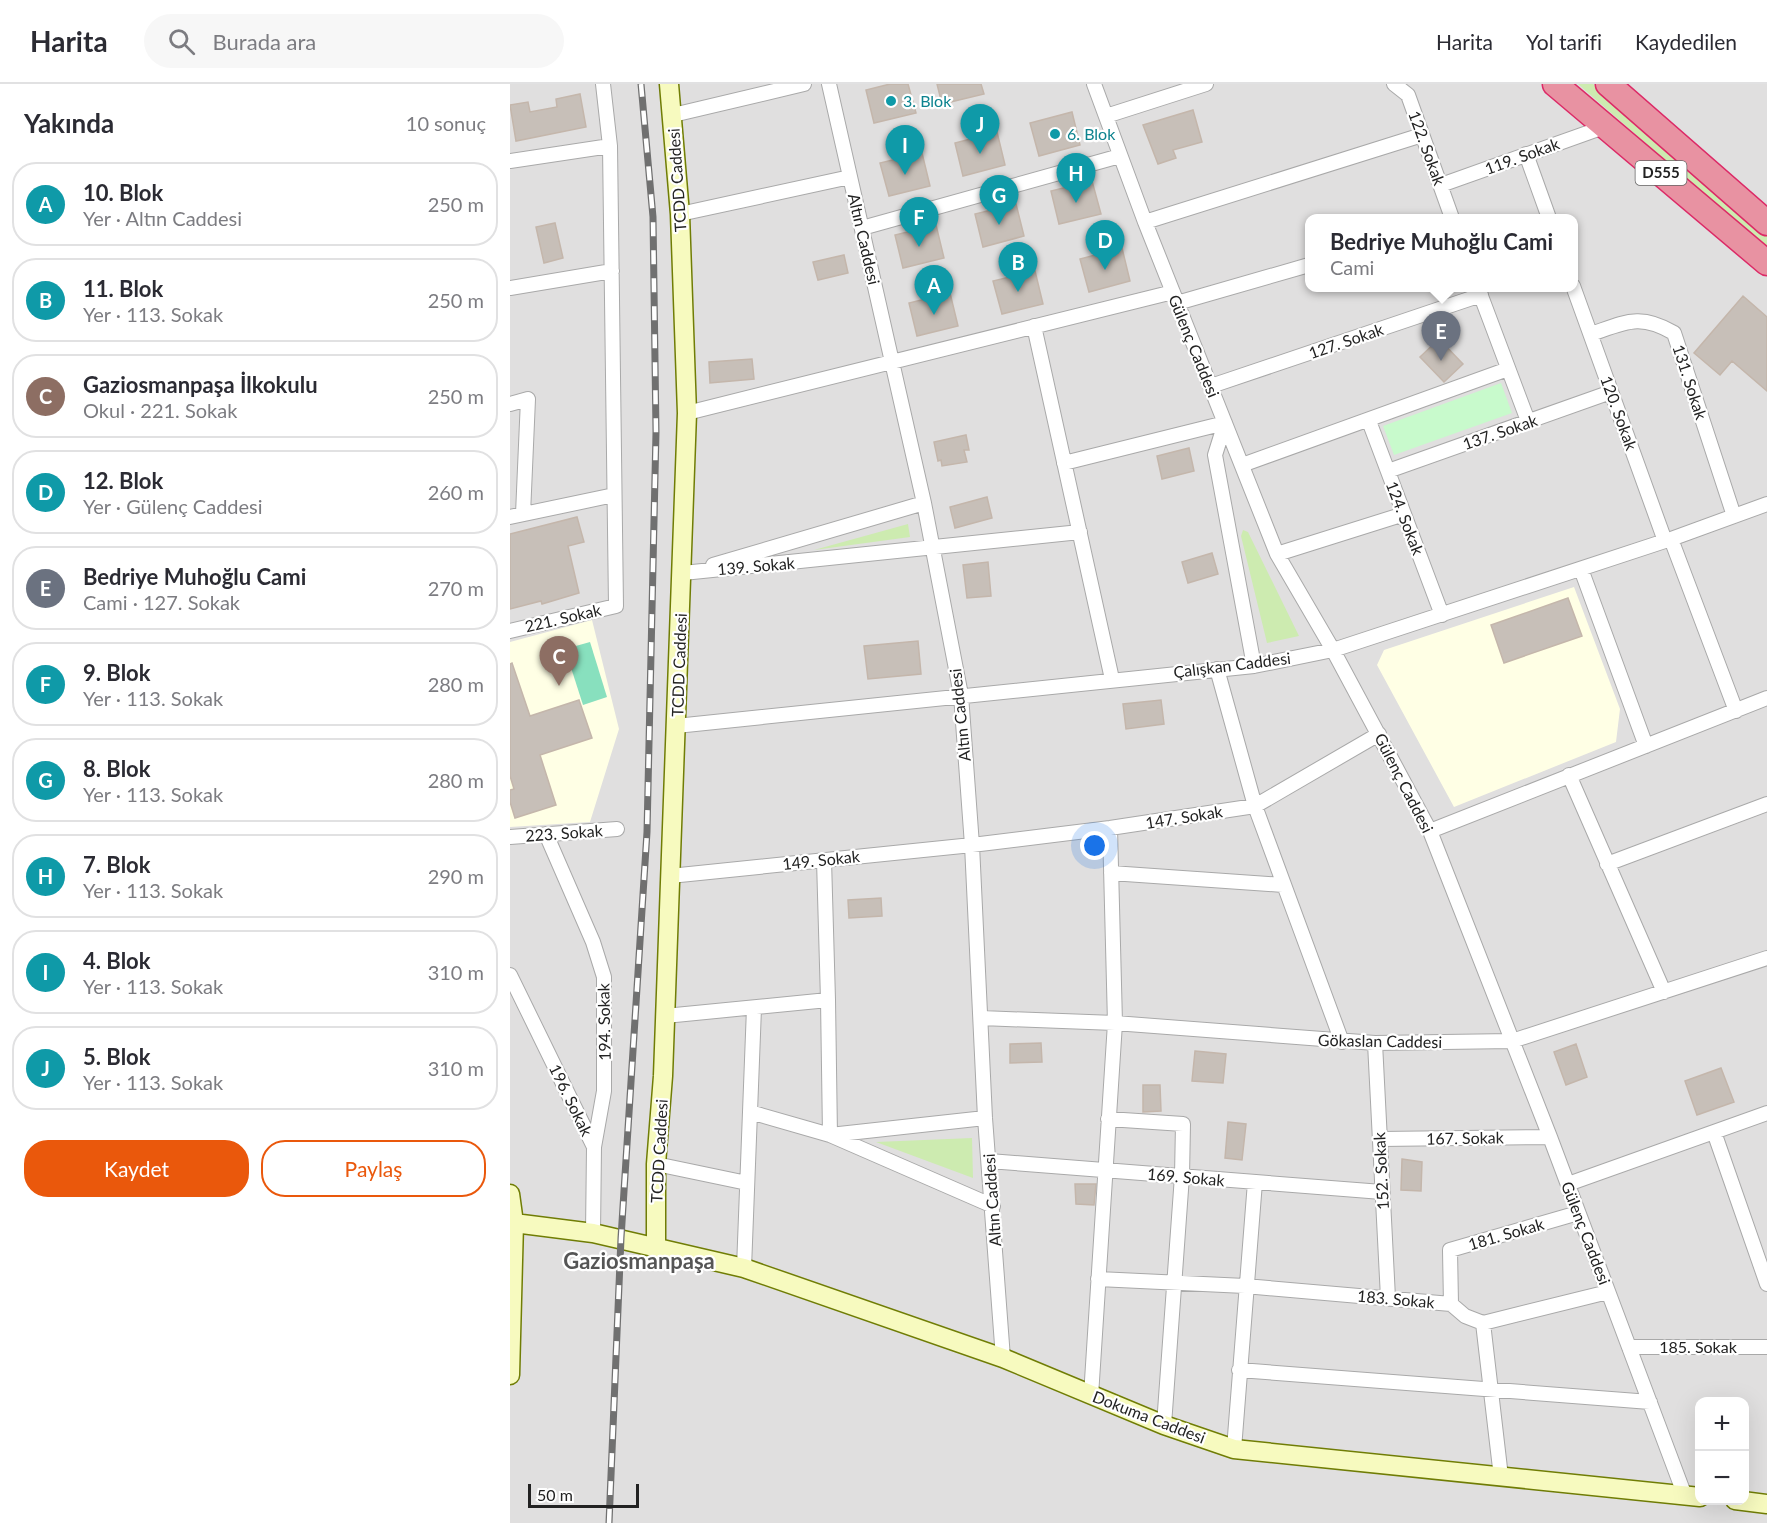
<!DOCTYPE html>
<html lang="tr">
<meta charset="utf-8">
<style>
body{margin:0;font-family:Lato,sans-serif;background:#f7f7f7;color:#2b2b33}
.controls{position:absolute;right:18px;bottom:18px;display:grid;overflow:hidden;border-radius:12px;box-shadow:0 6px 24px #0002}
.controls button{width:54px;height:54px;display:grid;place-items:center;padding:0;border:0;border-bottom:2px solid #e1e1e2;background:#fff;color:#2b2b33;font:30px sans-serif}
.scale{position:absolute;left:18px;bottom:15px;width:111px;box-sizing:border-box;padding-left:6px;border:3px solid #222;border-top:0;font-size:16px;line-height:21px;white-space:nowrap;color:#222;-webkit-text-stroke:4px #fff;paint-order:stroke}
.you{position:absolute;left:585px;top:762px;width:21px;height:21px;margin:-15px;border:4px solid #fff;border-radius:50%;background:#1a73e8;box-shadow:0 0 0 9px #1a73e833}
.badge{display:grid;place-items:center;width:39px;height:39px;border-radius:50%;background:#ea580c;color:#fff;font-size:20px;font-weight:700}
.pin{position:absolute;translate:-50% -50px;filter:drop-shadow(0 2px 3px #0008)}
.pin::after{content:'';position:absolute;top:32px;width:21px;height:18px;background:inherit;clip-path:polygon(0 0,100% 0,50% 100%)}
.popup{position:absolute;left:795px;top:130px;width:273px;height:78px;box-sizing:border-box;display:grid;place-content:center;border-radius:12px;background:#fff;filter:drop-shadow(0 2px 4px #0005);font-size:20px;white-space:nowrap;color:#7c7c81}
.popup b{font-size:22px;color:#2b2b33}
.popup::after{content:'';position:absolute;left:50%;top:100%;margin-left:-12px;border:12px solid transparent;border-top-color:#fff}
.list{margin:0;padding:0;list-style:none}
h2{display:flex;justify-content:space-between;align-items:center;height:78px;margin:0;padding:0 24px;font-size:26px}
h2 small{font-size:20px;font-weight:400;color:#7c7c81}
.list li{display:grid;grid-template-columns:39px 1fr auto;gap:18px;align-items:center;box-sizing:border-box;height:84px;margin:0 12px 12px;padding:0 12px;border:2px solid #e1e1e2;border-radius:24px}
.list b{display:block;font-size:22px;white-space:nowrap}
.list p{margin:0;font-size:20px;white-space:nowrap;color:#7c7c81}
.list em{font-size:20px;font-style:normal;color:#7c7c81}
.actions{display:flex;gap:12px;padding:18px 24px}
.actions a{flex:1;padding:14px 0;border:2px solid #ea580c;border-radius:24px;text-align:center;font-size:21px;color:#ea580c}
.actions .main{background:#ea580c;color:#fff}
.icon{flex:none;width:33px;height:33px;fill:none;stroke:currentColor;stroke-width:2;stroke-linecap:round;stroke-linejoin:round}
.map{position:relative;flex:none;width:1257px;height:1439px;overflow:hidden}
header{display:flex;align-items:center;gap:36px;box-sizing:border-box;height:84px;padding:0 30px;background:#fff;border-bottom:2px solid #e1e1e2}
header strong{font-size:28px}
nav{display:flex;gap:33px;margin-inline-start:auto;font-size:21px}
.search{width:420px;height:54px;background:#f7f7f7;display:flex;align-items:center;gap:15px;box-sizing:border-box;padding:0 21px;border-radius:33px;color:#7c7c81;font-size:22px}
main{display:flex}
aside{flex:1;background:#fff}
.map>svg:first-child{display:block}
.residential{fill:#e0dfdf;fill-rule:evenodd}
.education{fill:#ffffe5}
.grass{fill:#cdebb0}
.park{fill:#c8facc}
.pitch{fill:#88e0be}
.building{fill:#c7bfb8;stroke:#c4b6ab;stroke-width:1.5}
.lines{fill:none;stroke-linecap:round;stroke-linejoin:round}
.street-casing{stroke:#a9a9a9;stroke-width:16}
.secondary-casing{stroke:#707d05;stroke-width:21}
.highway-casing{stroke:#dc2a67;stroke-width:27}
.street{stroke:#fff;stroke-width:14}
.secondary{stroke:#f7fabf;stroke-width:18}
.highway{stroke:#e892a2;stroke-width:24}
.rail-casing{stroke:#707070;stroke-width:7}
.rail{stroke:#fff;stroke-width:4.5;stroke-dasharray:14;stroke-linecap:butt}
.culture-dot{fill:#0f9aa8;stroke:#fff;stroke-width:2}
.labels{text-anchor:middle;stroke-width:4.5;stroke-linejoin:round;paint-order:stroke}
.shield{fill:#fff;stroke:#646464;stroke-width:1.5}
.shield-label{font-size:15px;font-weight:bold;fill:#222}
.culture-label{font-size:16px;fill:#0d838f;stroke:#fff;text-anchor:start}
.street-label{font-size:16px;fill:#222;stroke:#fff}
.district-label{font-size:22px;font-weight:bold;fill:#555;stroke:#fff}
</style>
<header>
<strong>Harita</strong>
<div class="search"><svg class="icon" aria-label="search" viewBox="0 0 24 24"><circle cx="10" cy="10" r="6"/><path d="M15 15l6 6"/></svg>Burada ara</div>
<nav><a>Harita</a><a>Yol tarifi</a><a>Kaydedilen</a></nav>
</header>
<main>
<aside>
<h2>Yakında<small>10 sonuç</small></h2>
<ul class="list">
<li><span class="badge" style="background:#0f9aa8">A</span><div><b>10. Blok</b><p>Yer · Altın Caddesi</p></div><em>250 m</em></li>
<li><span class="badge" style="background:#0f9aa8">B</span><div><b>11. Blok</b><p>Yer · 113. Sokak</p></div><em>250 m</em></li>
<li><span class="badge" style="background:#8d6e63">C</span><div><b>Gaziosmanpaşa İlkokulu</b><p>Okul · 221. Sokak</p></div><em>250 m</em></li>
<li><span class="badge" style="background:#0f9aa8">D</span><div><b>12. Blok</b><p>Yer · Gülenç Caddesi</p></div><em>260 m</em></li>
<li><span class="badge" style="background:#6b7280">E</span><div><b>Bedriye Muhoğlu Cami</b><p>Cami · 127. Sokak</p></div><em>270 m</em></li>
<li><span class="badge" style="background:#0f9aa8">F</span><div><b>9. Blok</b><p>Yer · 113. Sokak</p></div><em>280 m</em></li>
<li><span class="badge" style="background:#0f9aa8">G</span><div><b>8. Blok</b><p>Yer · 113. Sokak</p></div><em>280 m</em></li>
<li><span class="badge" style="background:#0f9aa8">H</span><div><b>7. Blok</b><p>Yer · 113. Sokak</p></div><em>290 m</em></li>
<li><span class="badge" style="background:#0f9aa8">I</span><div><b>4. Blok</b><p>Yer · 113. Sokak</p></div><em>310 m</em></li>
<li><span class="badge" style="background:#0f9aa8">J</span><div><b>5. Blok</b><p>Yer · 113. Sokak</p></div><em>310 m</em></li>
</ul>
<div class="actions"><a class="main">Kaydet</a><a>Paylaş</a></div>
</aside>
<div class="map">
<svg width="1257" height="1439" viewBox="0 0 1257 1439">
<rect width="100%" height="100%" fill="#f2efe9"/>
<!-- residential -->
<path class="residential" d="M0,0H1257V1439H0ZM799,134H1063V204H799ZM1190,1318H1234V1416H1190Z"/>
<!-- education -->
<path class="education" d="M1064,503L1110,625L1106,658L944,723L867,581L874,566Z
M82,536L109,645L80,738L0,743V558Z"/>
<!-- grass -->
<path class="grass" d="M1068,0H1083L1257,152V165Z
M398,440L400,453L304,466Z
M733,446L738,448L789,552L757,559L731,452Z
M462,1054L463,1094L366,1058Z"/>
<!-- park -->
<path class="park" d="M991,299L1002,329L884,371L873,342Z"/>
<!-- pitch -->
<path class="pitch" d="M80,558L97,613L73,621L55,565Z"/>
<!-- building -->
<path class="building" d="M380,0H398L406,29L364,39L356,6Z
M427,0H471L474,10L432,20Z
M70,10L76,43L6,57L0,21L18,18L20,28L47,23L46,15Z
M683,26L692,58L663,66L666,74L648,80L633,41Z
M562,28L570,61L529,72L520,39Z
M487,48L495,81L453,92L445,59Z
M412,69L420,102L379,112L370,79Z
M582,97L591,130L549,140L541,107Z
M506,120L514,152L473,163L465,130Z
M45,139L53,174L34,179L26,143Z
M426,141L434,174L393,184L385,151Z
M612,164L620,197L579,208L570,175Z
M334,171L338,189L308,196L303,178Z
M525,187L533,220L492,230L483,197Z
M440,209L448,242L407,252L399,219Z
M1233,212L1257,233V307L1222,277L1210,291L1184,269Z
M929,255L953,280L934,298L910,273Z
M242,275L244,295L200,299L199,278Z
M456,351L459,366H454L457,378L432,382L431,376L428,377L424,358Z
M679,364L684,387L652,395L647,372Z
M477,413L482,434L445,444L440,423Z
M67,433L74,458L58,462L69,509L32,520L31,517L0,525V450Z
M702,469L708,490L678,499L672,478Z
M478,478L481,512L457,514L453,481Z
M1058,514L1072,552L994,579L981,541Z
M408,557L411,590L358,595L354,562Z
M2,579L20,632L69,616L82,654L30,671L46,721L5,734L0,718V706L4,705L0,692V580Z
M651,616L654,640L616,645L613,620Z
M371,814L372,832L339,834L338,816Z
M531,959L532,978L500,979V960Z
M1066,960L1077,993L1056,1001L1044,968Z
M685,967L716,970L713,999L682,997Z
M1211,984L1224,1018L1187,1031L1175,997Z
M633,1001H650L651,1027L633,1028Z
M718,1038L736,1040L732,1076L715,1074Z
M892,1075L912,1078L911,1107L891,1106Z
M565,1100H586L584,1121L566,1120Z"/>
<g class="lines">
<!-- street casing -->
<g class="street-casing">
<path id="street" d="M319,0L414,419L451,611L462,761L475,1034L493,1274
M584,0L635,138L767,470L823,566L920,747L1040,1053L1175,1412
M884,0L898,11L942,134
M163,31L294,0
M596,32L696,0
M1016,70L1039,134
M0,77L100,62
M931,101L1094,43
M170,130L340,93
M635,138L912,51
M352,144L610,72
M1063,202L1155,457
M0,204L102,187
M968,204L1018,337
M667,219L799,181
M524,242L602,595
M1081,250C1116,238 1130,229 1164,249L1224,432
M701,302L971,211
M0,320L18,315L13,430
M177,329L663,208
M859,337L932,531
M715,339L705,371L744,582
M554,379L715,339
M732,381L998,285
M878,387L1101,308
M0,433L104,411
M1161,455L1226,627
M767,470L894,430
M203,481L414,419
M1071,485L1136,662
M173,489L570,448
M0,547L106,522L100,62L93,0
M707,585L745,722L832,958
M166,642L744,582L823,566L1161,455L1257,420
M1059,691L1154,908
M920,747L1257,614
M36,750L83,858L94,893V1007L84,1063
M0,753L107,745
M1097,780L1257,720
M601,789L773,801
M160,792L462,761L600,744L745,722L869,650
M0,891L84,1063L83,1149
M318,916L320,1051L475,1034
M155,932L318,916L314,776
M471,934L605,939L865,959L1002,957L1257,874
M865,959L878,1214
M240,1028L320,1051L483,1122
M598,1035L673,1040L672,1092L654,1341
M1204,1048L1257,1200
M870,1055L1040,1053
M479,1077L872,1108
M146,1080L237,1099
M1058,1100L1257,1029
M234,1184L244,924
M588,1195L735,1202L941,1220L955,1232L973,1239L1098,1208
M941,1220L940,1166L1068,1129
M973,1239L991,1393
M1119,1263H1257
M729,1286L1140,1318
M581,1312L605,939L600,744
M724,1365L745,1098"/>
</g>
<!-- secondary casing -->
<g class="secondary-casing">
<path id="secondary" d="M0,1110L4,1139L0,1291
M4,1139L83,1149L234,1184L493,1274L654,1341L724,1365L1190,1413
M146,1163V1080L153,992L177,329L170,130L159,0
M1225,1416L1257,1420"/>
</g>
<!-- highway casing -->
<g class="highway-casing">
<path id="highway" d="M1045,0L1257,179
M1098,0L1257,139"/>
</g>
<!-- street -->
<use href="#street" class="street"/>
<!-- secondary -->
<use href="#secondary" class="secondary"/>
<!-- highway -->
<use href="#highway" class="highway"/>
<!-- rail casing -->
<g class="rail-casing">
<path id="rail" d="M99,1439L111,1154L137,748L146,348L143,133L131,0"/>
</g>
<!-- rail -->
<use href="#rail" class="rail"/>
</g>
<!-- markers -->
<g class="culture-dot">
<circle cx="381" cy="17" r="6"/>
<circle cx="545" cy="50" r="6"/>
</g>
<g class="labels">
<!-- shield labels -->
<rect class="shield" x="1125.5" y="77" width="51" height="24" rx="4.5"/>
<g class="shield-label">
<text x="1151" y="94">D555</text>
</g>
<!-- culture labels -->
<g class="culture-label">
<text x="393" y="23">3. Blok</text>
<text x="557" y="56">6. Blok</text>
</g>
<!-- street labels -->
<g class="street-label">
<text transform="translate(917 64) rotate(70)" y="6">122. Sokak</text>
<text transform="translate(1012 72) rotate(-20)" y="6">119. Sokak</text>
<text transform="translate(167 96) rotate(-94)" y="6">TCDD Caddesi</text>
<text transform="translate(354 155) rotate(77)" y="6">Altın Caddesi</text>
<text transform="translate(836 257) rotate(-19)" y="6">127. Sokak</text>
<text transform="translate(684 262) rotate(68)" y="6">Gülenç Caddesi</text>
<text transform="translate(1180 298) rotate(72)" y="6">131. Sokak</text>
<text transform="translate(1109 329) rotate(70)" y="6">120. Sokak</text>
<text transform="translate(990 348) rotate(-19)" y="6">137. Sokak</text>
<text transform="translate(895 434) rotate(69)" y="6">124. Sokak</text>
<text transform="translate(246 482) rotate(-5)" y="6">139. Sokak</text>
<text transform="translate(53 534) rotate(-13)" y="6">221. Sokak</text>
<text transform="translate(169 581) rotate(-88)" y="6">TCDD Caddesi</text>
<text transform="translate(722 581) rotate(-7)" y="6">Çalışkan Caddesi</text>
<text transform="translate(450 631) rotate(-96)" y="6">Altın Caddesi</text>
<text transform="translate(894 699) rotate(63)" y="6">Gülenç Caddesi</text>
<text transform="translate(674 733) rotate(-9)" y="6">147. Sokak</text>
<text transform="translate(54 749) rotate(-4)" y="6">223. Sokak</text>
<text transform="translate(311 776) rotate(-6)" y="6">149. Sokak</text>
<text transform="translate(94 938) rotate(-91)" y="6">194. Sokak</text>
<text transform="translate(870 957) rotate(1)" y="6">Gökaslan Caddesi</text>
<text transform="translate(61 1016) rotate(64)" y="6">196. Sokak</text>
<text transform="translate(955 1054) rotate(-1)" y="6">167. Sokak</text>
<text transform="translate(149 1067) rotate(-87)" y="6">TCDD Caddesi</text>
<text transform="translate(871 1087) rotate(-93)" y="6">152. Sokak</text>
<text transform="translate(676 1093) rotate(5)" y="6">169. Sokak</text>
<text transform="translate(482 1116) rotate(-94)" y="6">Altın Caddesi</text>
<text transform="translate(1076 1149) rotate(69)" y="6">Gülenç Caddesi</text>
<text transform="translate(996 1150) rotate(-16)" y="6">181. Sokak</text>
<text transform="translate(886 1215) rotate(5)" y="6">183. Sokak</text>
<text x="1188" y="1269">185. Sokak</text>
<text transform="translate(639 1333) rotate(21)" y="6">Dokuma Caddesi</text>
</g>
<!-- district labels -->
<g class="district-label">
<text x="129" y="1185">Gaziosmanpaşa</text>
</g>
</g>
</svg>
<div class="controls">
<button>+</button>
<button>−</button>
</div>
<div class="scale">50 m</div>
<div class="you"></div>
<div class="pin badge" style="left:424px;top:231px;background:#0f9aa8">A</div>
<div class="pin badge" style="left:508px;top:208px;background:#0f9aa8">B</div>
<div class="pin badge" style="left:49px;top:602px;background:#8d6e63">C</div>
<div class="pin badge" style="left:595px;top:186px;background:#0f9aa8">D</div>
<div class="pin badge" style="left:931px;top:277px;background:#6b7280">E</div>
<div class="popup"><b>Bedriye Muhoğlu Cami</b>Cami</div>
<div class="pin badge" style="left:409px;top:163px;background:#0f9aa8">F</div>
<div class="pin badge" style="left:489px;top:141px;background:#0f9aa8">G</div>
<div class="pin badge" style="left:566px;top:119px;background:#0f9aa8">H</div>
<div class="pin badge" style="left:395px;top:91px;background:#0f9aa8">I</div>
<div class="pin badge" style="left:470px;top:70px;background:#0f9aa8">J</div>
</div>
</main>
